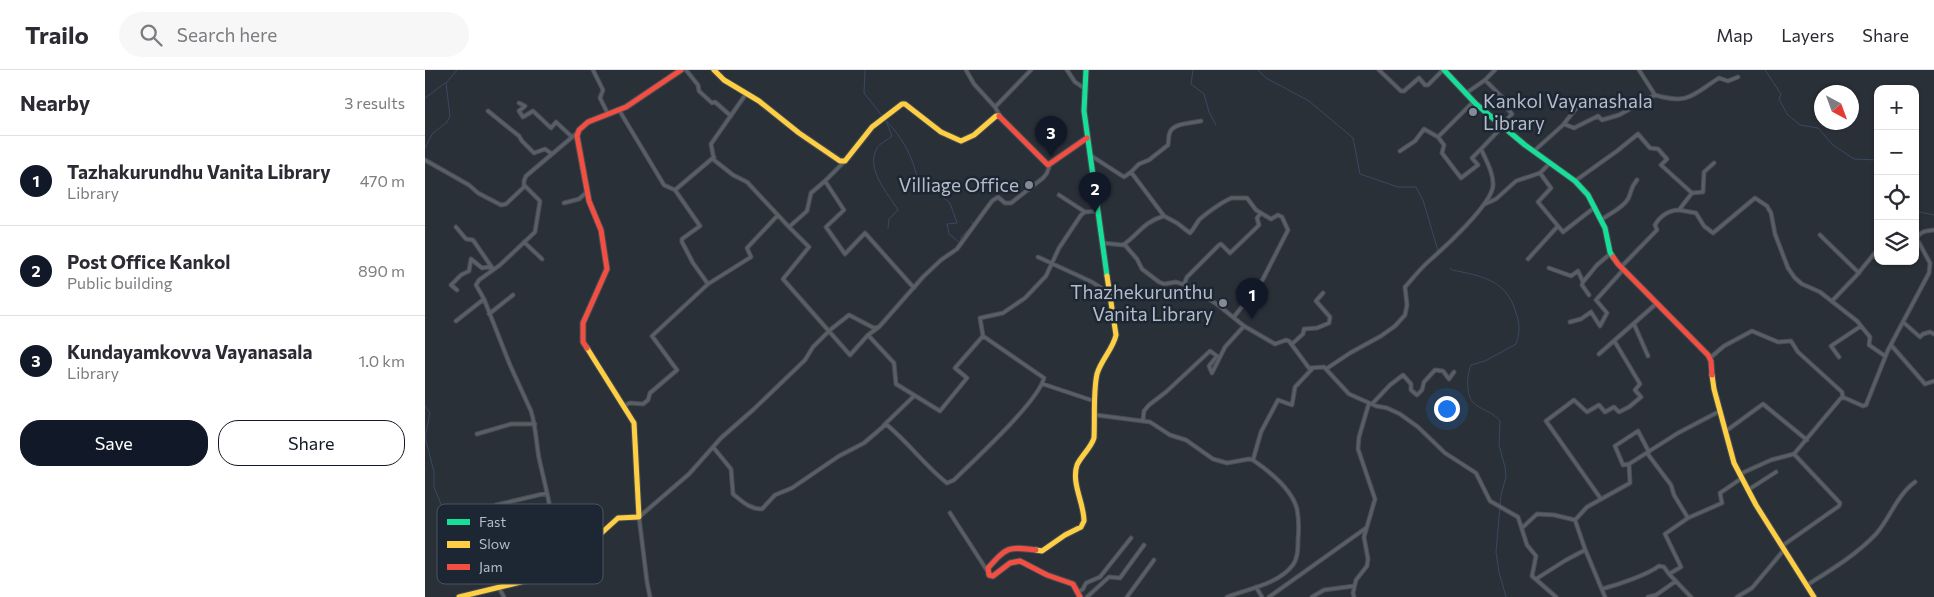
<!DOCTYPE html>
<meta charset="utf-8">
<style>
body{margin:0;font-family:Commissioner,sans-serif;background:#f7f7f7;color:#2b2b33}
.controls{position:absolute;right:15px;top:15px;display:grid;overflow:hidden;border-radius:10px;box-shadow:0 1px 4px #0004}
.controls button{width:45px;height:45px;display:grid;place-items:center;padding:0;border:0;border-bottom:1px solid #e1e1e2;background:#fff;color:#2b2b33;font:25px sans-serif}
.compass{position:absolute;left:1389px;top:15px;width:45px;height:45px;border-radius:50%;background:#fff;box-shadow:0 1px 4px #0004;rotate:139deg}
.you{position:absolute;left:1021px;top:338px;width:18px;height:18px;margin:-12px;border:4px solid #fff;border-radius:50%;background:#1a73e8;box-shadow:0 0 0 8px #1a73e833}
.badge{display:grid;place-items:center;width:32px;height:32px;border-radius:50%;background:#111827;color:#fff;font-size:16px;font-weight:700}
.pin{position:absolute;translate:-50% -41px;filter:drop-shadow(0 1px 2px #0008)}
.pin::after{content:'';position:absolute;top:26px;width:18px;height:15px;background:inherit;clip-path:polygon(0 0,100% 0,50% 100%)}
.list{margin:0;padding:0;list-style:none}
h2{display:flex;justify-content:space-between;align-items:center;height:65px;margin:0;padding:0 20px;font-size:21px}
h2 small{font-size:16px;font-weight:400;color:#7c7c81}
.list li{display:grid;grid-template-columns:32px 1fr auto;gap:15px;align-items:center;box-sizing:border-box;height:90px;padding:0 20px;border-top:1px solid #e1e1e2}
.list b{display:block;font-size:19px;white-space:nowrap}
.list p{margin:0;font-size:16px;white-space:nowrap;color:#7c7c81}
.list em{font-size:16px;font-style:normal;color:#7c7c81}
.actions{display:flex;gap:10px;padding:15px 20px}
.actions a{flex:1;padding:11px 0;border:1px solid #111827;border-radius:20px;text-align:center;font-size:18px;color:#111827}
.actions .main{background:#111827;color:#fff}
.icon{flex:none;width:28px;height:28px;fill:none;stroke:currentColor;stroke-width:2;stroke-linecap:round;stroke-linejoin:round}
.map{position:relative;flex:none;width:1509px;height:527px;overflow:hidden}
header{display:flex;align-items:center;gap:30px;box-sizing:border-box;height:70px;padding:0 25px;background:#fff;border-bottom:1px solid #e1e1e2}
header strong{font-size:24px}
nav{display:flex;gap:28px;margin-inline-start:auto;font-size:18px}
.search{width:350px;height:45px;background:#f7f7f7;display:flex;align-items:center;gap:12px;box-sizing:border-box;padding:0 18px;border-radius:28px;color:#7c7c81;font-size:19px}
main{display:flex}
aside{flex:1;background:#fff}
.map>svg:first-child{display:block}
.lines{fill:none;stroke-linecap:round;stroke-linejoin:round}
.stream{stroke:#384963;stroke-width:1}
.street-casing{stroke:#484c53;stroke-width:5}
.fast-casing{stroke:#484c53;stroke-width:7}
.slow-casing{stroke:#484c53;stroke-width:7}
.jam-casing{stroke:#484c53;stroke-width:7}
.street{stroke:#5a5e66;stroke-width:3}
.fast{stroke:#16e098;stroke-width:5}
.slow{stroke:#ffcf43;stroke-width:5}
.jam{stroke:#f24e42;stroke-width:5}
.poi-dot{fill:#848b96;stroke:#1d2633;stroke-width:2}
.labels{text-anchor:middle;stroke-width:5;stroke-linejoin:round;paint-order:stroke}
.poi-label{font-size:19px;fill:#b4bcc9;stroke:#1d2633;text-anchor:end}
.key{fill:#1d2633;stroke:#4a5360;stroke-width:1}
.key-label{font-size:14px;fill:#b4bcc9}
</style>
<header>
<strong>Trailo</strong>
<div class="search"><svg class="icon" aria-label="search" viewBox="0 0 24 24"><circle cx="10" cy="10" r="6"/><path d="M15 15l6 6"/></svg>Search here</div>
<nav><a>Map</a><a>Layers</a><a>Share</a></nav>
</header>
<main>
<aside>
<h2>Nearby<small>3 results</small></h2>
<ul class="list">
<li><span class="badge">1</span><div><b>Tazhakurundhu Vanita Library</b><p>Library</p></div><em>470 m</em></li>
<li><span class="badge">2</span><div><b>Post Office Kankol</b><p>Public building</p></div><em>890 m</em></li>
<li><span class="badge">3</span><div><b>Kundayamkovva Vayanasala</b><p>Library</p></div><em>1.0 km</em></li>
</ul>
<div class="actions"><a class="main">Save</a><a>Share</a></div>
</aside>
<div class="map">
<svg width="1509" height="527" viewBox="0 0 1509 527">
<rect width="100%" height="100%" fill="#2a3038"/>
<g class="lines">
<!-- stream -->
<path class="stream" d="M440,0L439,23L458,47
M768,0L766,14L779,24L784,42L791,55
M833,0L841,8L884,31L928,68L935,104L973,117H991L998,130L1013,181
M1340,0L1356,24L1354,29L1362,44L1375,55L1393,58L1408,75L1429,89L1453,90
M0,28L20,13
M461,51C477,66 490,90 493,113L510,121L525,133L532,153L522,154L524,164L535,173
M461,51L467,66C463,70 455,73 452,78C440,100 463,123 473,140L464,149L463,158
M0,78L7,64L22,52L25,46L21,13L32,0
M1490,141L1509,145
M536,171V167L548,155L547,152
M1025,198L1027,200C1057,206 1082,210 1091,243C1095,254 1095,263 1091,274L1060,291L1046,295C1043,303 1042,310 1043,319C1044,340 1064,337 1075,351L1074,375L1080,397L1081,407L1076,425L1071,482L1074,502L1081,527
M0,336L5,343L0,367L9,402V417L18,439"/>
<!-- street casing -->
<g class="street-casing">
<path id="street" d="M168,0L178,20L175,28L183,44
M261,0L273,15L274,21L287,33L290,32L306,46
M541,0L549,14L570,37
M642,0L650,12L659,18
M954,0L976,21H979L994,8L1000,15H1003L1018,0
M1060,10L1083,33L1080,36L1087,44L1077,55
M321,24L286,74L289,90L308,105L322,112L364,157L382,141L386,123L400,111L420,91
M1040,24L1060,10L1070,0
M1230,25C1264,35 1267,25 1294,8L1303,11L1313,7
M94,33L100,36L94,41L98,47L108,41L126,58L131,52L147,67
M194,40L239,115L250,120L275,156L257,169V172L268,193L283,214L227,266L252,300L225,323L223,330L218,334L205,333L198,336
M63,41L94,66L97,71L109,83L120,79L127,84
M575,46L570,37L606,0
M1139,54L1149,58L1173,46L1177,50L1194,45L1230,25L1214,0
M1013,67L1019,75L1017,83L1036,108L1053,95L1047,88L1056,79
M975,81L990,71L999,59L1013,67L1048,32
M1109,81L1138,55L1153,36
M665,85L699,107L706,102L739,146
M0,90L44,115L53,123L76,135L81,134L100,116
M1125,93L1115,103L1126,118L1113,132L1138,162L1170,137
M706,102L714,94L724,90L743,75C744,71 743,66 745,62C749,53 767,53 776,51
M400,111L419,140L401,157L420,184L440,163L489,218
M1150,111L1192,81L1213,64L1225,78L1233,79L1242,89L1236,95L1267,123L1254,140L1271,143L1279,156L1288,163L1330,128L1342,136L1346,143L1350,164L1363,198L1370,208L1377,214L1395,222L1432,251L1445,267L1444,275L1460,286
M250,120L289,87
M1267,123L1278,122L1279,102L1289,93
M634,125L660,142
M806,128H822L831,140L846,149L853,145L857,147L863,160L838,209L809,247
M139,133L154,129L162,122
M1060,134L1071,129L1091,111L1115,103
M1176,150C1184,144 1198,138 1203,129C1207,121 1205,118 1212,110
M31,157L41,169L48,170L68,199
M364,157L384,177L358,209L425,285L443,265L469,293L471,314L515,341L542,308L530,298L558,266
M1395,165L1434,203
M99,172L117,189
M678,173L698,175C714,164 718,152 739,146L752,153L765,163C769,159 771,154 774,150C779,145 802,128 808,128
M699,174L712,189L717,199L734,212L739,214L751,212L763,216L793,235L819,256L850,274L861,270L864,271L884,298L899,297L924,324L951,336L962,338L975,344L993,357L1020,383L1051,403L1065,431L1093,447L1102,475L1111,486L1107,506L1131,527
M613,187L667,212L686,224
M1103,189L1133,156
M1196,197L1232,160L1230,155C1235,146 1244,140 1254,140
M1124,198L1146,206L1153,201L1158,212
M283,214L326,187L322,178L353,145
M759,214L762,207L794,175L796,174L805,183L830,159L834,155L832,148L836,143
M32,220L26,215L36,205L44,201L46,189L57,198L63,197L68,199
M1164,225L1157,215L1158,212L1172,195L1186,183
M1407,231L1431,206L1453,179
M64,244L88,225
M31,251L59,229
M1145,252L1156,249L1166,242L1175,256L1182,243L1171,230L1198,200
M1478,252L1495,267L1498,264L1505,262L1509,264
M1209,254L1223,286
M443,265L454,257
M867,274L878,264L879,259L892,258L904,253L905,247L891,231L898,223
M1466,275L1500,314L1509,311
M1174,284L1232,233
M1414,287L1406,276L1436,256
M1285,288L1299,276L1327,261L1353,272L1366,271L1373,282L1417,322L1418,328
M901,299L925,283L956,266L970,256L980,245L982,235L980,217C988,208 995,199 1004,191C1019,178 1066,135 1068,116C1069,104 1061,90 1056,79L1078,56
M618,314L666,330
M947,334L965,315L978,305L986,314V320L992,325L997,320L999,312L1010,300L1018,301L1024,309L1029,302
M671,345L725,352L745,365L761,370L788,389L802,393L824,389L828,390C844,401 867,420 872,439C874,449 874,459 873,470C873,478 873,489 867,496C853,514 823,519 802,527
M718,350L719,341L724,335L741,322L785,281L792,286L784,296L787,303L800,277L819,256
M459,355L489,326
M1301,361L1338,334L1382,370
M52,364L86,354H110
M288,377L306,399L308,424C317,431 324,439 337,439L350,425L367,418L414,386L439,373L459,356L462,355C484,373 500,396 522,413L529,410C549,390 613,332 619,308L558,266L555,248L578,243L600,228L621,206L634,178L656,145L660,142L673,141
M1222,383L1246,415L1249,425L1263,448L1297,433L1295,423L1317,408
M828,390L836,362L853,330L867,335L870,317L887,299
M1204,394L1198,395L1190,376L1213,361L1224,382
M1315,404L1346,390L1369,384L1416,328H1420L1438,336L1441,335L1463,280L1504,203L1505,193L1492,169C1494,161 1502,161 1509,160
M1323,420L1351,402
M1176,429L1121,351L1149,330L1162,342L1174,335L1180,342L1189,337L1194,342L1204,337L1216,327L1210,320L1215,314L1190,272
M71,435L122,423
M525,443L563,502
M1097,458L1112,444L1129,445L1150,450
M1357,476L1414,436L1415,433L1369,384
M126,499C134,460 122,425 114,388C111,372 111,357 106,341L85,295L59,229L51,215L54,210L75,195L110,162L115,131L99,115V111L101,106L152,63
M1244,504L1266,527
M1111,509L1141,490L1160,480
M1382,515C1406,500 1431,485 1451,464C1465,448 1472,425 1490,412
M831,517L837,527
M74,518L79,527
M1177,519C1192,515 1222,505 1234,496L1239,497L1244,504L1256,497L1240,464L1263,448
M653,522L658,519L661,513L675,507L706,468
M225,527L222,512L214,447L264,404L296,368L329,339L380,290L388,277L405,260L424,245L449,258L454,257L498,207L516,190L532,179L567,131L573,127L580,133H586L618,108L622,103L625,94
M662,527L684,507L695,508L719,475
M702,527L729,490
M844,527L941,458
M887,527L899,520L929,516
M929,527L928,523L931,510L942,496L943,489L939,467L950,429L933,379L934,367L944,333
M1180,527L1160,479L1150,450L1162,437L1205,413L1204,394L1253,363L1295,341
M1223,527L1231,525L1251,511
M1312,527L1327,518L1359,480"/>
</g>
<!-- fast casing -->
<g class="fast-casing">
<path id="fast" d="M661,0L659,41L682,206
M1019,0L1051,34L1100,75L1150,111L1163,125L1180,158L1185,182L1188,187"/>
</g>
<!-- slow casing -->
<g class="slow-casing">
<path id="slow" d="M289,0L299,10L334,31L374,63L415,91H420L447,57L477,34H480L516,62L536,71L549,65L571,46H574
M1287,305L1289,319L1309,393L1331,435L1389,527
M611,480L617,481L640,465L656,457L659,451C659,433 646,413 652,395C656,386 666,378 669,368C670,349 668,322 672,304C676,290 688,279 691,265L682,206
M34,527L112,508L134,494L152,478L171,468L193,448L214,447L209,353L162,278"/>
</g>
<!-- jam casing -->
<g class="jam-casing">
<path id="jam" d="M574,46L623,95L662,68
M1188,187L1193,194L1283,285L1286,291L1287,305
M162,278L158,272V253L182,199L176,160L164,131L152,66L154,60L163,52L201,37L256,0
M611,480C583,476 582,477 563,498L564,505L568,506L585,493L595,491L622,505L648,514L655,527"/>
</g>
<!-- street -->
<use href="#street" class="street"/>
<!-- fast -->
<use href="#fast" class="fast"/>
<!-- slow -->
<use href="#slow" class="slow"/>
<!-- jam -->
<use href="#jam" class="jam"/>
</g>
<!-- markers -->
<g class="poi-dot">
<circle cx="1048" cy="42" r="5"/>
<circle cx="604" cy="115" r="5"/>
<circle cx="798" cy="233" r="5"/>
</g>
<g class="labels">
<!-- poi labels -->
<g class="poi-label">
<text x="1058" y="38" text-anchor="start">Kankol Vayanashala<tspan x="1058" dy="22">Library</tspan></text>
<text x="594" y="122">Villiage Office</text>
<text x="788" y="229">Thazhekurunthu<tspan x="788" dy="22">Vanita Library</tspan></text>
</g>
</g>
<!-- legend -->
<rect x="12" y="434" width="166" height="80" rx="8" class="key"/>
<rect x="22" y="449" width="23" height="6" fill="#16e098"/>
<rect x="22" y="471" width="23" height="7" fill="#ffcf43"/>
<rect x="22" y="494" width="23" height="6" fill="#f24e42"/>
<g class="key-label">
<text x="54" y="457">Fast</text>
<text x="54" y="479">Slow</text>
<text x="54" y="502">Jam</text>
</g>
</svg>
<div class="controls">
<button>+</button>
<button>−</button>
<button><svg class="icon" aria-label="locate" viewBox="0 0 24 24"><circle cx="12" cy="12" r="6"/><path d="M12 2v4M12 18v4M2 12h4M18 12h4"/></svg></button>
<button><svg class="icon" aria-label="layers" viewBox="0 0 24 24"><path d="M12 4l9 5-9 5-9-5zM3 14l9 5 9-5"/></svg></button>
</div>
<svg class="compass" viewBox="-18 -18 36 36"><path d="M0-13l5 13h-10z" fill="#e53935"/><path d="M0 13l5-13h-10z" fill="#7c7c81"/></svg>
<div class="you"></div>
<div class="pin badge" style="left:827px;top:249px">1</div>
<div class="pin badge" style="left:670px;top:143px">2</div>
<div class="pin badge" style="left:626px;top:87px">3</div>
</div>
</main>
